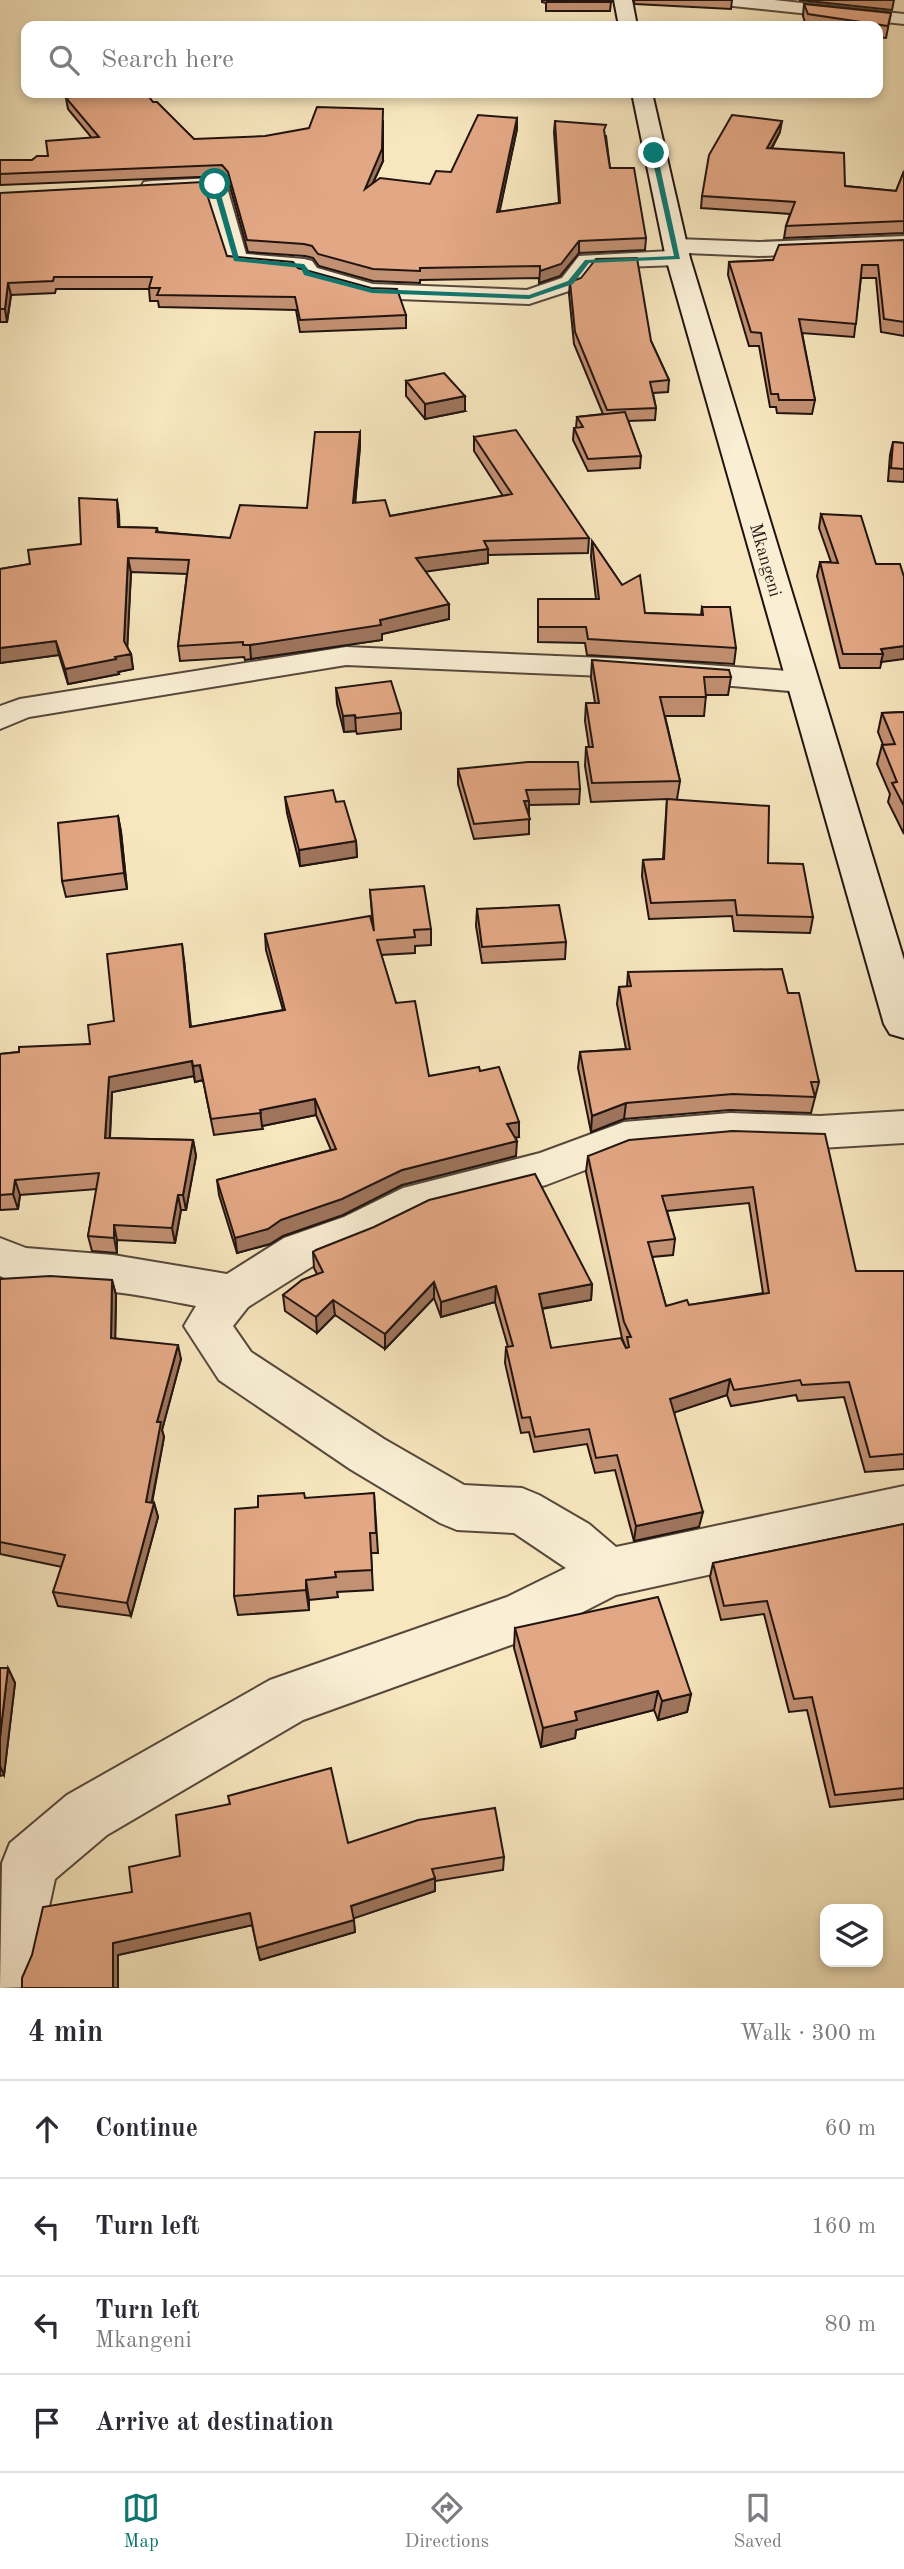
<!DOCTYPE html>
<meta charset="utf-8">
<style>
body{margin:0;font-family:"Old Standard TT",serif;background:#f7f7f7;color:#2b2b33}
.controls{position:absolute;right:21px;bottom:21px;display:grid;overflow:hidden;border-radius:14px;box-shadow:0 4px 10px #0003}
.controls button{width:63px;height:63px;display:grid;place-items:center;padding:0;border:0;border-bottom:2px solid #e1e1e2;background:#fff;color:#2b2b33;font:35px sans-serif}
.stop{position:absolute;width:21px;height:21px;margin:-16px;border:5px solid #0f766e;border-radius:50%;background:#fff}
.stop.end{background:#0f766e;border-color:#fff;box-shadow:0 2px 7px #0008}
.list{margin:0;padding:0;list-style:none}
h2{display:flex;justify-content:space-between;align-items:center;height:91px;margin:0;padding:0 28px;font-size:30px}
h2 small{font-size:23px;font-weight:400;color:#7c7c81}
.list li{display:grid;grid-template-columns:46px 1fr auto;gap:21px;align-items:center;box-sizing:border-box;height:98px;padding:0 28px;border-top:2px solid #e1e1e2}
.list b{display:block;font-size:26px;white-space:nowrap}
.list p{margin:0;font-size:23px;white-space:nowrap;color:#7c7c81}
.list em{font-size:23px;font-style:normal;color:#7c7c81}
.icon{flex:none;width:38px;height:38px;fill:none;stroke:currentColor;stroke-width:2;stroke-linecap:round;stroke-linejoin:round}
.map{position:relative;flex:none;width:904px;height:1988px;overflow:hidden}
.search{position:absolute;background:#fff;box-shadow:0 4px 10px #0003;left:21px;right:21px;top:21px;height:77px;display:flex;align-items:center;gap:18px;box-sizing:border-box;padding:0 24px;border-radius:14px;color:#7c7c81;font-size:26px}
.sheet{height:483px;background:#fff}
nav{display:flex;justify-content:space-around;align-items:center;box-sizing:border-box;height:98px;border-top:2px solid #e1e1e2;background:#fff;font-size:19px;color:#7c7c81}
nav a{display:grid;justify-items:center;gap:4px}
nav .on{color:#0f766e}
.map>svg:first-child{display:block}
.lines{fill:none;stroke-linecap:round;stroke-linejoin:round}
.street-casing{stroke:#56483c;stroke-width:4}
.secondary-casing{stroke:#211410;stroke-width:4}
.street{fill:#faefd5;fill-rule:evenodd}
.secondary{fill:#faefd5;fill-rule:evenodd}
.wall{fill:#c29072;stroke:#211410;stroke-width:2;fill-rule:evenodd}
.shaded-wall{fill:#9e755c;stroke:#211410;stroke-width:2}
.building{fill:#e2a784;stroke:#211410;stroke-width:2;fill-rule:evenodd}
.route{fill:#0f766e}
.labels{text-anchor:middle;stroke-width:5;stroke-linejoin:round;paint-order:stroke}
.far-street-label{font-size:18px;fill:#211410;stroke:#faefd5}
</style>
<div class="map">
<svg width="904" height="1988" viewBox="0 0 904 1988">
<rect width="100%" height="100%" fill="#f7e6be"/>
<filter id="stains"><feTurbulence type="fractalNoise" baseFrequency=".00286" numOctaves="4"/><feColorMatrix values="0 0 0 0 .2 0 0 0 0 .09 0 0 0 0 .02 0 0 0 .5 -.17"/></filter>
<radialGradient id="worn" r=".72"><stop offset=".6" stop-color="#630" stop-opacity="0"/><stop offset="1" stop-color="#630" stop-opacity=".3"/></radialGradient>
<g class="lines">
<!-- street casing -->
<g class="street-casing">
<path id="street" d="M714,0H774L904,14V24L723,5Z
M215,178L223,179L226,184L246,254L304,259L312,261L317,268L373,284L527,290L562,278L579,256L670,251L665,246L668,241L676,239L759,242L904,236V250L759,256L686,253L690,258L686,263L678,265L594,268L578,288L529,304L372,298L299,278L295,272L228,265L206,191L152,193L144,192L141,187L144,182L152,181Z
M346,647L628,659L801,672L812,675L817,682L812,689L801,692L628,677L346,665L29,717L0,729V706L20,699Z
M904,1111V1143L820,1148L730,1145L627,1154L546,1185L428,1214L374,1241L316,1264L248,1307L233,1326L251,1352L384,1439L464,1485L522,1488L539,1495L589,1524L616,1547L904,1486V1532L616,1595L536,1636L303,1720L107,1835L55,1879L36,1966L28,1987L0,1988L2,1863L10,1843L67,1795L270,1680L507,1597L566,1568L514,1533L457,1530L440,1523L350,1469L219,1380L184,1326L196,1306C169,1301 142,1295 114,1292C77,1286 34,1293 0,1276V1238L26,1248L113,1255L227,1274L284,1238L344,1217L403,1188L540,1153L624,1122L730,1113L820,1116Z"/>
</g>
<!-- secondary casing -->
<g class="secondary-casing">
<path id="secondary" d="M614,0H632L637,26H619Z
M632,93H652L690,258L904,960V1038L890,1034L884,1024L666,258Z"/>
</g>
<!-- street -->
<use href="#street" class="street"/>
<!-- secondary -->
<use href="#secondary" class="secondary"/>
</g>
<!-- wall -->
<path class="wall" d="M542,0H613L611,2L610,11H546V3L542,2Z
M633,0H732L731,9L635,4Z
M799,0H894L892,10Z
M804,4L891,13L886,38L878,37V26H806L803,16Z
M66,98L153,102L194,139L383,161L373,183L430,184L451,172L517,118V129L499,212L559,203L554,132L555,121L606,136L610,168L646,238L645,250L579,253L560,276L539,283V278L420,280V283L373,281L319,266L313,258L305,256L248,252L229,183L223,176L0,185V160H32L48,156L92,138L68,109Z
M780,132L772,148L845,186L896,191L904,171V233L784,238L786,226L790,214L701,208L702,196Z
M0,193L227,256L298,268L406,315V328L300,332L296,310L159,307L158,301H150L149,289H56L55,293L11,295L7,322H0Z
M904,240V336L881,332L876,278H861L854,337L802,333L815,400L812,414L777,413L776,407H770L759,346H749L728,275L729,262L773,260Z
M570,282L651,341L669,380L668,392L653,393L656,408L655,420L628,421L641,456L640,468L588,471L573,440L574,428H576L577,417L603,414L574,344L569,294Z
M406,381L465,411L425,419L406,396Z
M360,432V446L355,502L390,516L503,496L474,451V437L589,538L588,553L488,555V563L425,571L449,619L382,634V640L251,659L245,660L244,657L180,661L178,646L187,574L131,572L127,647L131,654L133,669L118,672L119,674L68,684L59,655L0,663V569L30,564L81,544L117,500L119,527L157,528L158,532L230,538L307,508Z
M893,442L904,443V482L888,481L890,455Z
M821,514L876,564L904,577L880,668H840L817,576L820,562H831L819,528Z
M592,541L622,585L645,613L701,615L702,607L736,648L734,664L587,655L585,643L538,642V599H596L591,557Z
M592,660L731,677L728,695H706L704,716H665L680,781L677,799L768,863L813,917L810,933L734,931L732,916L649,919L642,876L643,860L663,859L667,799L591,802L585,766L586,747H589L585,721L586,703H595L591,678Z
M336,688L401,713V729L357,734L356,731L344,732L337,704Z
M904,712V834L888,802L890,794L877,764L882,745H883L878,732L882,713Z
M458,769L580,789L579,804L529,805V834L474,839L458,784Z
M285,797L336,802L356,841L357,857L300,866L287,813Z
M118,816L121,832L127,889L66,897L62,881Z
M370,890L431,929V945L415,946V953L381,955L396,1003L429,1076L480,1071L519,1137L515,1138L516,1156L402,1185L343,1215L283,1236L270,1244L237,1253L219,1195L217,1180L331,1150L316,1115L262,1126L263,1129L214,1135L203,1080L195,1082L194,1076L112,1092L110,1138L193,1140L196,1156L186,1210H181L175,1243L117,1240V1253L92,1251L88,1236L97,1189L20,1195L18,1209L0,1210V1054L90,1044L114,1021L184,960L191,1027L283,1010L266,950L265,934L373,927Z
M477,909L566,942L565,959L482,963L476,926Z
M628,972L788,993L819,1082L811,1113L730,1110L624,1119L591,1132L578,1068L580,1052L626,1049L617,1004L619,987H627Z
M733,1131L856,1271H904V1469L865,1472L844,1397L798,1401L796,1395L731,1406L727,1395L674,1412L699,1527L634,1541L615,1470L595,1473L587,1444L534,1452L529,1432L521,1433L505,1363L506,1347H508L495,1302L441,1317L434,1298L385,1349L335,1315L317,1333L285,1311L283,1295L317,1274L314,1268L313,1252L592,1284L591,1300L542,1309L551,1348H626L622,1338L586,1172L588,1156ZM749,1203L763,1293L689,1305L666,1306L652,1257L673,1255L675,1239L667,1211Z
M0,1279L112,1280L116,1295L115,1338L181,1359L162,1430L164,1437L152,1503H154L158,1517L131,1616L58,1606L53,1592L62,1567L0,1554Z
M374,1493L378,1553H371L373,1590L337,1592L338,1597L309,1600V1610L238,1615L234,1596L258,1507Z
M904,1524V1799L830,1807L807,1710L789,1712L764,1614L721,1620L710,1577L713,1563Z
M515,1628L691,1694L687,1712L658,1720L654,1710L576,1730L575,1738L541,1747L514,1648Z
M0,1668H8L15,1683L4,1775L0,1776Z
M348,1843L504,1857L503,1870L435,1881V1891L353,1918L355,1932L260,1960L252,1925L118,1955V1988H22L132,1892Z"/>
<!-- shaded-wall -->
<path class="shaded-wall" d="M517,118V129L497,224V212Z
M383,120V161L365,200V189Z
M782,121L780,132L765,160L767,148Z
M579,241V253L560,276L539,283L540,271Z
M8,283L11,295L7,322L5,309Z
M465,396V411L425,419V404Z
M360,432V446L354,517L353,503Z
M117,500L119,514L120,541L118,527Z
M488,549V563L416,573V558Z
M128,558L131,572L127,655L131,654L133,669L118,672L119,674L68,684L65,669L115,657L124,641Z
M449,604V619L382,634V640L251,659L250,645L380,620Z
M56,641L59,655L0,663V648Z
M904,646V659L881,662L883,654L881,649Z
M355,715L356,731L344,732L343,716Z
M524,801H529V816Z
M118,816L121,832L127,889L124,873Z
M356,841L357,857L300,866L299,850Z
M182,944L184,960L192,1043L190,1027Z
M192,1061L194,1076L112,1092L109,1153L105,1138L109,1077Z
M200,1065L203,1080L195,1082L193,1066Z
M315,1099L316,1115L262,1126L260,1110Z
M626,1103L624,1119L591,1132L592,1116Z
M519,1122V1137L507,1139V1124Z
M193,1140L196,1156L186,1210L183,1195Z
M517,1141L516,1156L402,1185L343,1215L283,1236L270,1244L237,1253L235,1238L402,1170Z
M15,1180L20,1195L18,1209L13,1194Z
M178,1195L181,1210L175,1243L172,1228Z
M114,1225L117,1240V1253L114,1238Z
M112,1280L116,1295L115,1353L111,1338Z
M434,1282V1298L385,1349V1334Z
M592,1284L591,1300L538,1309L539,1294Z
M496,1286L495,1302L441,1317V1302Z
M333,1300L335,1315L317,1333L316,1317Z
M178,1345L181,1359L162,1430L164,1437L149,1516L146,1502L157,1422Z
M730,1379L727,1395L667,1415L670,1399Z
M154,1503L158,1517L131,1616L127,1603Z
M703,1512L699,1527L634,1541L636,1526Z
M306,1580L309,1600V1610L306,1590Z
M8,1668L15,1683L4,1775L0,1766V1737Z
M658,1691L654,1710L576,1730L575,1738L541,1747L543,1728L575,1712Z
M691,1694L687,1712L658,1720L662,1701Z
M435,1878V1891L352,1919L351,1906Z
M250,1913L253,1925L118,1955V1988H113V1943Z
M354,1920L355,1932L260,1960L257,1948Z"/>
<!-- building -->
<path class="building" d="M547,0H610L611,2H547Z
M804,4L891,13L888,26L808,14Z
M92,93H146L153,102H157L194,139L265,136L309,128L317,107L383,109L382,149L365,189L380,178L430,184L436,171L451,172L478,115L517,118L497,212L560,203L555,121L606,125L604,130L610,168H634L646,238L579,241L561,264L540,271V266L420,268V271L373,269L318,254L312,246L304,244L247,240L228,172L222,165L0,174V160H32L37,156H48L46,141L99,137L66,98Z
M732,115L782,121L767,148L844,153L845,186L896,191L904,171V221L786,226L795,202L702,196L709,155Z
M203,182L227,256L293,262L298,268L371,288L397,289L406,315L300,320L295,297L157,295L160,288H149L152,277H54L53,281L8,283L5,309H0V193Z
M904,240V322L884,319L878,265H862L856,324L799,319L815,400H779L778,394H771L761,333L751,332L729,262L773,260L779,245Z
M637,258L651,341L669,380L650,382L656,408L607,410L575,332L570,282L581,278L596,259Z
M444,373L465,396L425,404L406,381Z
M625,412L641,456L588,459L574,428L583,427L577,417Z
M516,430L589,538L484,541L488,549L416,558L449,604L380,620L381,625L250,645H243V642L178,646L189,560L128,558L124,641L131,654L115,657L116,659L65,669L56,641L0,648V569L30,564L28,550L81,544L79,498L117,500L118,527L157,528L156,532L230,538L240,505L307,508L315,432H360L353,503L385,500L390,516L512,494L474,437Z
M893,442L904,443V469L891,468Z
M821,514L861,516L876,564H900L904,577V646L881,649L883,654H843L820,562L838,563Z
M592,541L622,585L640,575L645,613L703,615L702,607H730L736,648L588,639L586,627H538V599H599Z
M592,660L729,670L731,677H704L706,697H660L680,781L592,783L586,747H593L586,703H599Z
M391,681L401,713L356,718L355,715L343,716L336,688Z
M904,712V806L892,783L897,782L882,745L895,744L882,713Z
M528,762H578L580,789L526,790L529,801H524L530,819L474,824L458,769Z
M333,790L336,802L344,801L356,841L299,850L285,797Z
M667,799L769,806L768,863L803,864L813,917L737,915L735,900L651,903L643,860L664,859Z
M118,816L124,873L62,881L58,823Z
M424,886L431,929L414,930L415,937L377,940L396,1003L415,1001L429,1076L479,1067L480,1071L499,1067L519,1122L507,1124L517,1141L402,1170L342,1199L281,1220L268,1229L235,1238L217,1180L336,1149L315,1099L260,1110L261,1113L211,1119L200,1065L193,1066L192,1061L109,1077L105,1138L193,1140L183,1195H178L172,1228L114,1225V1238L88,1236L99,1173L15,1180L13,1194L0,1195V1054L19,1052V1047L90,1044L88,1025L114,1021L107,954L182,944L190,1027L285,1010L265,934L370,916L374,931L370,890Z
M559,905L566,942L482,947L477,909Z
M782,969L788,993H799L819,1082H811L815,1097L733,1094L626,1103L592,1116L580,1052L630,1049L619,987L631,986L628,972Z
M733,1131L825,1134L856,1271H904V1454L870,1457L849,1382L802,1385L800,1380L734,1390L730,1379L670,1399L703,1512L636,1526L617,1455L596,1458L589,1429L535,1437L530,1417L522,1418L506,1347L513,1346L496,1286L441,1302L434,1282L385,1334L333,1300L316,1317L283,1295L302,1280L323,1272L313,1252L316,1250L374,1227L429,1200L535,1174L592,1284L539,1294L551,1348L621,1338L626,1348L629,1347L627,1337H631L624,1322L588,1156L629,1140ZM753,1187L769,1293L689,1305L687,1300L666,1306L648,1242L675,1239L662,1196Z
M50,1276L112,1280L111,1338L178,1345L157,1422H161L146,1502L154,1503L127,1603L53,1592L65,1555L0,1542V1279Z
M304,1493L305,1498L374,1493L376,1533H370L372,1570L335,1572L336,1577L306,1580V1590L234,1596L235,1509L258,1507V1496Z
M904,1524V1788L835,1795L812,1697L794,1699L767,1601L724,1606L713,1563Z
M658,1597L691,1694L662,1701L658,1691L575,1712L577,1720L543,1728L515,1628Z
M0,1668H8L0,1737Z
M331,1768L348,1843L418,1820L495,1808L504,1857L432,1869L435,1878L351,1906L354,1920L257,1948L250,1913L113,1943V1988H22V1978L32,1955L43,1907L132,1892L129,1867L180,1856L176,1815L230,1804L228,1796Z"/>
<!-- route -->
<path class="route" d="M654,152L657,153L680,259L589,263L573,284L529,299L372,293L304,275L301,268L234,261L212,184H218L239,258L304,264L310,272L372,289L529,295L568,281L585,260L674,256L651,153Z"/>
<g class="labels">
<!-- far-street labels -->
<g class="far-street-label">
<text transform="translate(766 560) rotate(74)" y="6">Mkangeni</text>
</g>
</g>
<rect width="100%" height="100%" filter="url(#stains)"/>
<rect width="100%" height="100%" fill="url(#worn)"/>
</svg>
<div class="controls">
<button><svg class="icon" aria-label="layers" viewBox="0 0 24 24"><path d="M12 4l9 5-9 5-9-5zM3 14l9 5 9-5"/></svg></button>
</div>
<div class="stop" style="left:215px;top:184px"></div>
<div class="stop end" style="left:654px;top:153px"></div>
<div class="search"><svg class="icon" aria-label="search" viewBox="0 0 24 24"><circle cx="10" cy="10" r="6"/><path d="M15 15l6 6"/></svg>Search here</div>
</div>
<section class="sheet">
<h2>4 min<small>Walk · 300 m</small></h2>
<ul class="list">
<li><svg class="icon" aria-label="ahead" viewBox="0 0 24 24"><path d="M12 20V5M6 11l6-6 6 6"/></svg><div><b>Continue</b></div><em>60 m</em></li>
<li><svg class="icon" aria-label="left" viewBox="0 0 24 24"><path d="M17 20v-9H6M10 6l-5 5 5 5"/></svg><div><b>Turn left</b></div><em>160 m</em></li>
<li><svg class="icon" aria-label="left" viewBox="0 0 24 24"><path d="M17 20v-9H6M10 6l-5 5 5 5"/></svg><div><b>Turn left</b><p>Mkangeni</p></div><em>80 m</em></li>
<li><svg class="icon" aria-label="arrive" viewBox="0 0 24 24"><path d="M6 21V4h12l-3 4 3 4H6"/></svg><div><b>Arrive at destination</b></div></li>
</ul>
</section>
<nav>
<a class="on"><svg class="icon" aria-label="map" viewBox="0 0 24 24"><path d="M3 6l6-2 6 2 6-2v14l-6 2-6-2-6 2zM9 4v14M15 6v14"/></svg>Map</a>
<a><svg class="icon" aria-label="directions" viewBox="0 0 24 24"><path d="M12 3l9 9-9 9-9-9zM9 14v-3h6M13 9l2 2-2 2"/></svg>Directions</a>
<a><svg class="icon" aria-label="saved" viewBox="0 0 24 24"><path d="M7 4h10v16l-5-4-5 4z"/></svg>Saved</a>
</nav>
